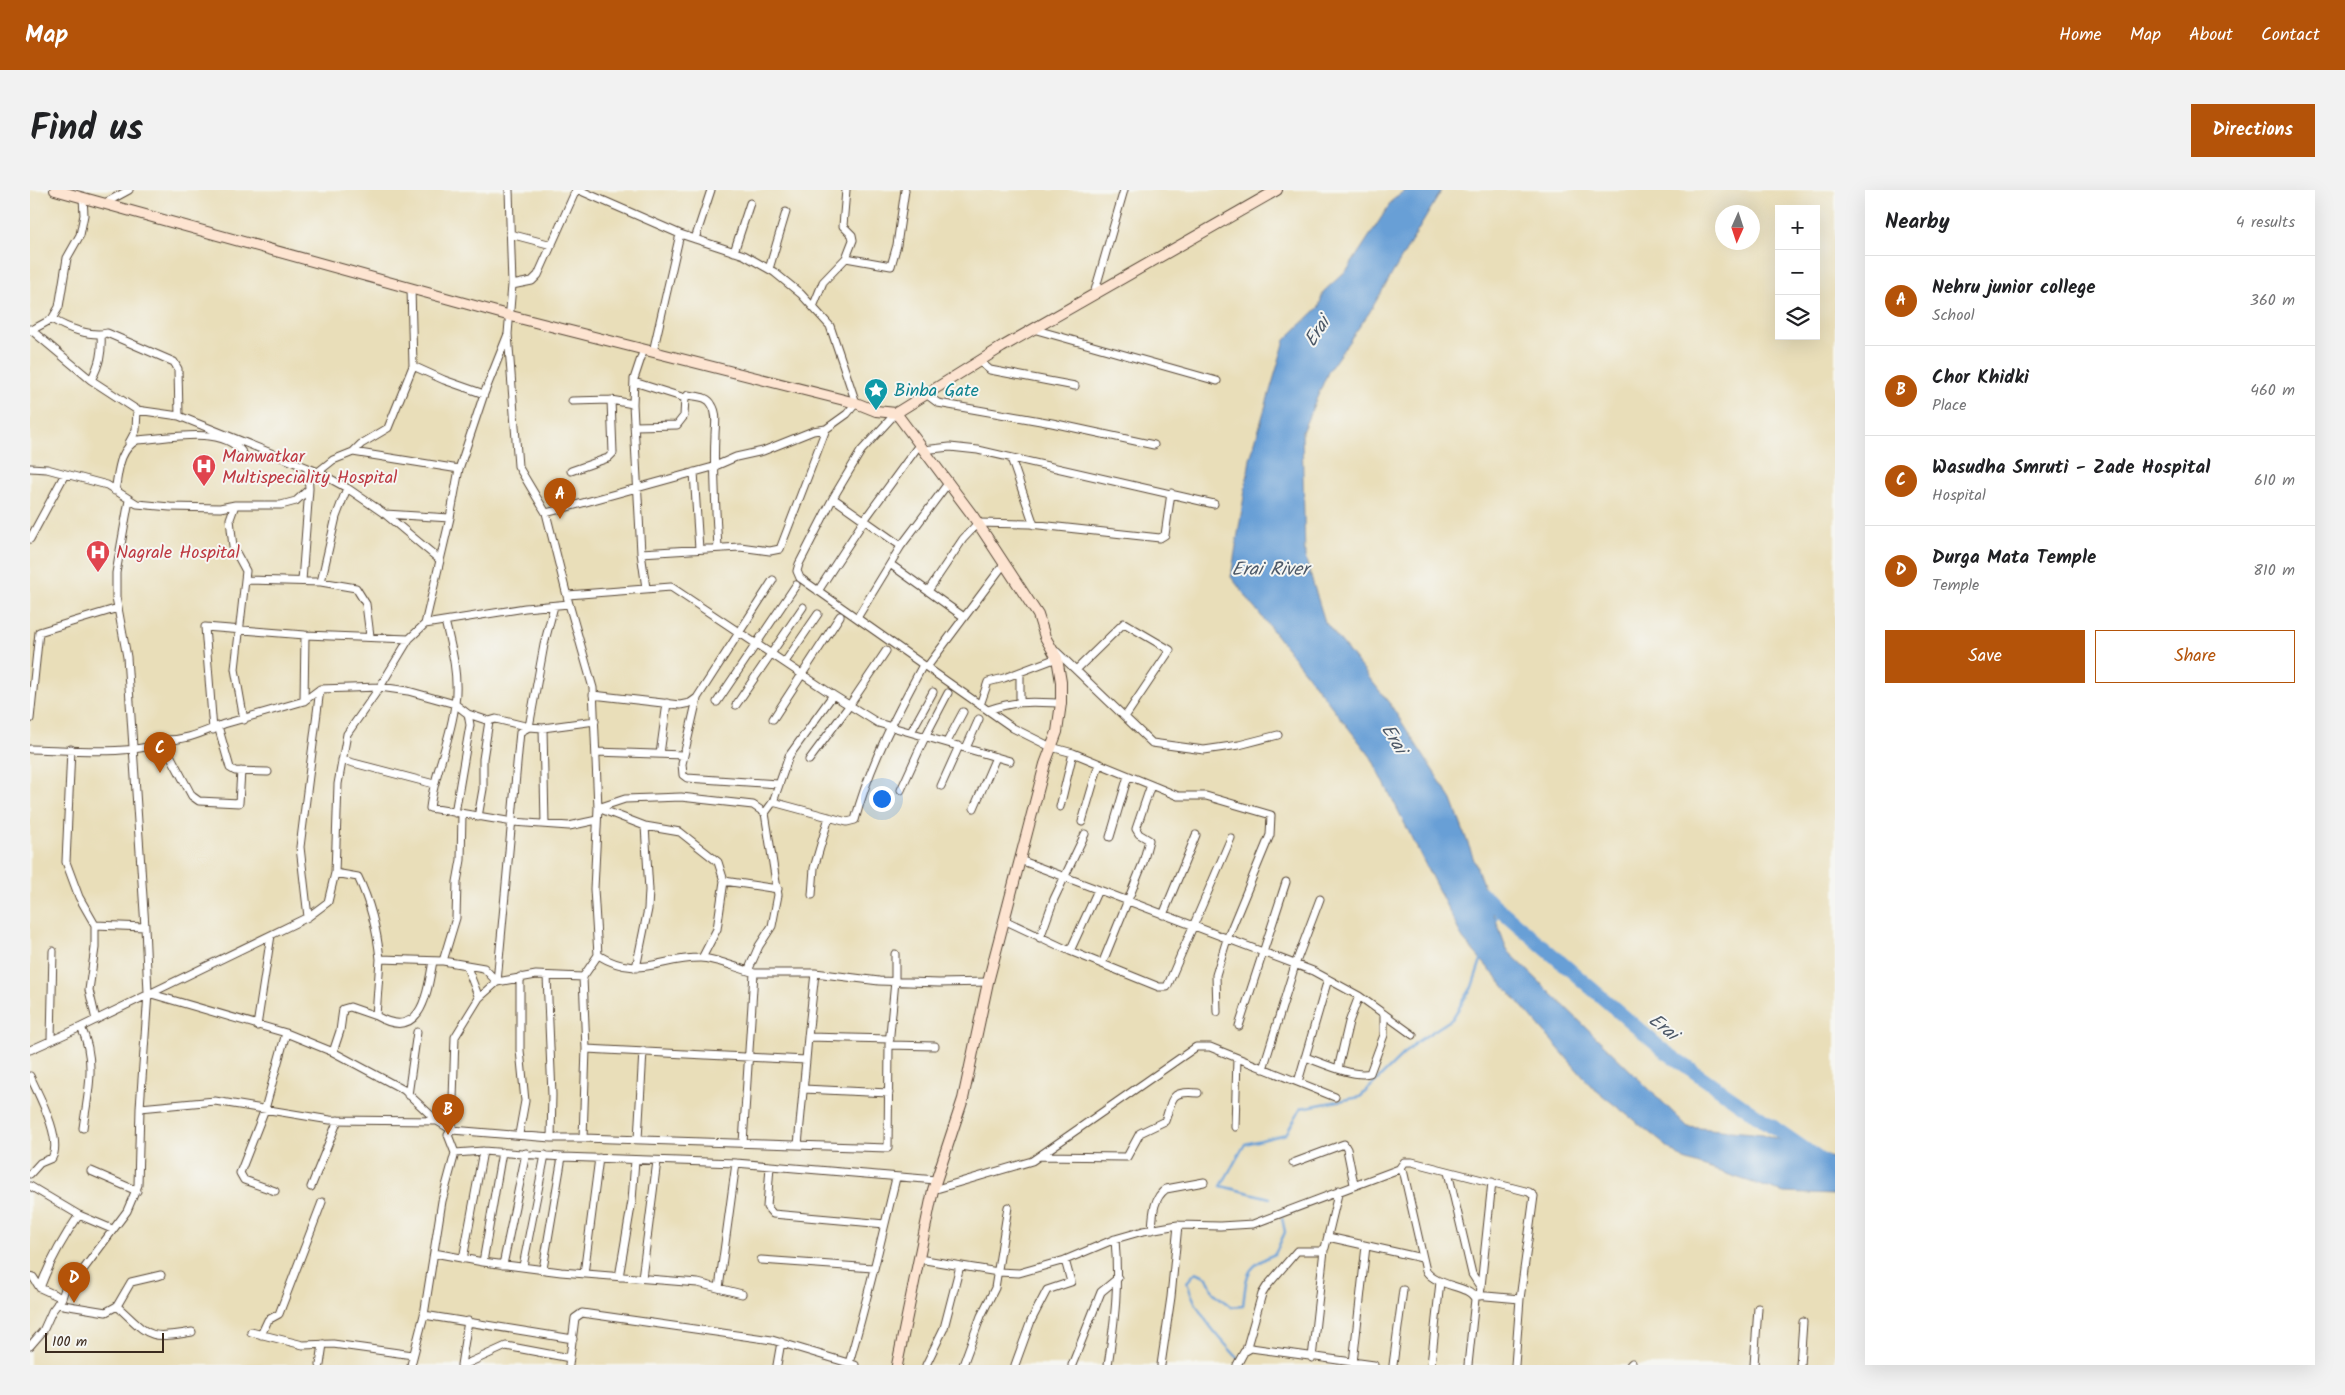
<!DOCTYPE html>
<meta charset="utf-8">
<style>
body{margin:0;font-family:Kalam,sans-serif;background:#f2f2f2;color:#202124}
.controls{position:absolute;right:15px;top:15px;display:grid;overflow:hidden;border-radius:0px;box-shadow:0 5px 20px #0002}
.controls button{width:45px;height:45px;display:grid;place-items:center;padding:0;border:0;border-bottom:1px solid #e0e0e0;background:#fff;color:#202124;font:25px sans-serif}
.compass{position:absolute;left:1685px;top:15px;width:45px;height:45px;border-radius:50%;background:#fff;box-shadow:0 5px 20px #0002;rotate:183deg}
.scale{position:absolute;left:15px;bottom:12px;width:119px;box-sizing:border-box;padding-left:5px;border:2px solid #3b2a1e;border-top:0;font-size:14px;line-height:18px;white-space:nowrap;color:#3b2a1e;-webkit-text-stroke:4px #f6f6f2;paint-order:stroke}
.you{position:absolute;left:851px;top:608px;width:18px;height:18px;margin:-12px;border:4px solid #fff;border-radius:50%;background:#1a73e8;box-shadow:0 0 0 8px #1a73e833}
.badge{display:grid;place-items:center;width:32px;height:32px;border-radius:50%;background:#b45309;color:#fff;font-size:16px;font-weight:700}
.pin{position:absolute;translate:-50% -41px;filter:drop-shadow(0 1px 2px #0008)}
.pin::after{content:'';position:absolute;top:26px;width:18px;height:15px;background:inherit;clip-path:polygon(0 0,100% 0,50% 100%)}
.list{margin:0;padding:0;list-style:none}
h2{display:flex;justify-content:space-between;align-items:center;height:65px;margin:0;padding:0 20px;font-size:21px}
h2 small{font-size:16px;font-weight:400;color:#757577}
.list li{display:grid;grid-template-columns:32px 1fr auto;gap:15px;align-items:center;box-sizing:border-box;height:90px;padding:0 20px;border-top:1px solid #e0e0e0}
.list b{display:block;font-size:19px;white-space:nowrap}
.list p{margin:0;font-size:16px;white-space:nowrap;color:#757577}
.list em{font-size:16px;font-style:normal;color:#757577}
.actions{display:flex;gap:10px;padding:15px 20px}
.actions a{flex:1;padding:11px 0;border:1px solid #b45309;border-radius:0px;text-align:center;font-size:18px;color:#b45309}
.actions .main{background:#b45309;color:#fff}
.icon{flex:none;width:28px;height:28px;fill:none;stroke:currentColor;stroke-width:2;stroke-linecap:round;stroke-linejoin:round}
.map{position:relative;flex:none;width:1805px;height:1175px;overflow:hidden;border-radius:0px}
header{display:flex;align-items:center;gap:30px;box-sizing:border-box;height:70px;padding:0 25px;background:#b45309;color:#fff}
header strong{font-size:24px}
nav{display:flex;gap:28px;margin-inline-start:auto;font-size:18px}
.intro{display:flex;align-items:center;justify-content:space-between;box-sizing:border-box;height:120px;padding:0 30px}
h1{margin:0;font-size:35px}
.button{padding:12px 22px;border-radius:0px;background:#b45309;color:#fff;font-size:18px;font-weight:700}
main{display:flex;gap:30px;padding:0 30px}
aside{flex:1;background:#fff;border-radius:0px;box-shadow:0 5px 20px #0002}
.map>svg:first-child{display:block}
.water{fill:#689fd6;stroke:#52647a}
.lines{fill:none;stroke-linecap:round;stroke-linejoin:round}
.stream{stroke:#689fd6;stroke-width:2.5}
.river{stroke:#689fd6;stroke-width:14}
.street-casing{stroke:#554535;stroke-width:9}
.secondary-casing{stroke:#554535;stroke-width:12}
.street{stroke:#fff;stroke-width:7}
.secondary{stroke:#fde4d1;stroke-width:10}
.labels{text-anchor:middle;stroke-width:4;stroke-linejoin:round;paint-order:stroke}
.culture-label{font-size:18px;fill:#0d838f;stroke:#f6f6f2;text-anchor:start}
.health-label{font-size:18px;fill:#be3a42;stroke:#f6f6f2;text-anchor:start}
.water-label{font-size:19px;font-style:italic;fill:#4d5968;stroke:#f6f6f2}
</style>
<header>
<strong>Map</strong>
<nav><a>Home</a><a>Map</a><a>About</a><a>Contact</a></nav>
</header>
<div class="intro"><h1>Find us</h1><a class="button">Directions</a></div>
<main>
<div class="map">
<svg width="1805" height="1175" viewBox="0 0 1805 1175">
<rect width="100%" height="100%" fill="#f6f6f2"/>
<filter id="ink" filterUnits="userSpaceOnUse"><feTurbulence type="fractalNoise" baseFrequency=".02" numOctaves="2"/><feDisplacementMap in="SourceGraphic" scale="10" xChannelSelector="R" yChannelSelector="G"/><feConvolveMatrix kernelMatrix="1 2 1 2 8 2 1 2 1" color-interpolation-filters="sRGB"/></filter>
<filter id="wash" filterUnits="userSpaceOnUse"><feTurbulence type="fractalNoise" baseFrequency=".0096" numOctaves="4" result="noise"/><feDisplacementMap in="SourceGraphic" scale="20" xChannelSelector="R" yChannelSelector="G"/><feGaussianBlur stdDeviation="1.12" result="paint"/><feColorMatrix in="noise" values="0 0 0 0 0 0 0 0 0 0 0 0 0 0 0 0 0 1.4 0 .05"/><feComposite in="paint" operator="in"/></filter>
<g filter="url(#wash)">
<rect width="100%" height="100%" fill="#e9deb9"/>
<!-- water -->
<path class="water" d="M1376,0H1412L1339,123L1299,180L1272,242L1275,367L1295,432L1360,514L1422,610L1477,760L1658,937L1733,944L1805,969V1005L1754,1003L1654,970L1562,897L1433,749L1341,567L1201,387L1220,269L1255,150L1289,117L1293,102L1318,79L1364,8Z"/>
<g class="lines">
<!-- stream -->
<path class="stream" d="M1465,731L1469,719
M1240,1008L1191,996L1215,954L1256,944L1271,918L1330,907L1385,853L1422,829L1442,797L1452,767
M1214,1175C1190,1148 1168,1128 1157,1092L1166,1082L1177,1087L1183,1102L1201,1117L1213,1116C1217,1085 1214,1077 1245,1064L1255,1042L1252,1028"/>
<!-- river -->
<path class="river" d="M1446,699L1633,860L1805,980"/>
</g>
</g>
<g filter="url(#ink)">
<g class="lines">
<!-- street casing -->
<g class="street-casing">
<path id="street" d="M75,13L99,0
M480,44L522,55
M665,49L681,0
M704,62L720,13
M816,68L861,76L867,55L875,0
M739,79L756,22
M482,95L502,91L508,85L546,0
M1064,104L1094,0
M783,117L793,92L816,68L823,50L822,45L813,36L816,0
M22,129C36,138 61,147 77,143L144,172L148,179L149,226
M0,139L61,190L107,220L149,226L288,282L317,298L355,324L410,370
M1003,139L1187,191
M0,141L22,129L29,117L37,68L50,45L54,25L53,7
M614,159L604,189L603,214L611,363L616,398
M623,162L650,44
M949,171L960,180L1045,196
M383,176L414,190L454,204
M61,190C70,174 72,162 71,144
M604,192L655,208L658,205C667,207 678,206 682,215C688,224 685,236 685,245C683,283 686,320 688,358
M896,204L908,213L1022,233L1124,255
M542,211L581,210L603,214
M866,223L831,261L803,308L769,374L767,381L770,388L983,538L1021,557L1043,563L1148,606H1176L1241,625L1240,645L1197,749L1186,785L1187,822
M605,236L647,235L654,226L655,208
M99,253L106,240L107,220
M893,260L920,257L948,260L1184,314
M323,262L429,279
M981,268L1004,335
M0,278L17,279L77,295L107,314L140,317L190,318L205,315H251L266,311L279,299L278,280
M541,281L578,268L583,263L581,210
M288,282L303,270L323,262L331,254L358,238L383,176L381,98
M664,282L669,359
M85,301C89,281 88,261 107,250C137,249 200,232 216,269
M803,308L871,356
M205,315L200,329L203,357L216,381L205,479L214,530
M516,323L683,277L706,267L733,261L783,241L796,239L817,224L826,213L800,136L771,104L744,82L714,65L650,44L549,0
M355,324L420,328
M0,349L35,284
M611,363L710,357L740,361L750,359L796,239
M860,374L934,427
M216,390L291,392L326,398L336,414L340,446
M272,391L279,299
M291,392L306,327L317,298
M788,401L835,329L889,255
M898,401L933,349L948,333L1000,334L1130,348L1135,345L1141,303
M538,405L641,397L803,505
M827,428L871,356L919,292
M415,431C422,459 429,486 425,514C421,550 404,583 400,618L483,632L539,636L567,630
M395,434L495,418L539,414
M1027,462L1122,553L1174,560L1209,555L1248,545
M755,472L788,424
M897,477L974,374
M1046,480L1094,433L1140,460L1095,527
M990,482V511
M563,505L650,515L660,513L667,508L743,390
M667,509L652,574L653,585L657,588L748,594
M274,511L275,445
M687,512L766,395
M706,515L773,417
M950,515L958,492L974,488L1027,468
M958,520C987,510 1001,512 1031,513
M0,529L9,442L88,418
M743,529L810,426
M188,536L200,578L205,581L238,582
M513,538L515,634
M183,540L175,437L275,445L379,449
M881,542L903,502
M132,550L162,606L169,611L209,613L211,581
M917,552L933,522
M936,558L949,529
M0,559C29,559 113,567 132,550C156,551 173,542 194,534L274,511L290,499L350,497L378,501L425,514L438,524L459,531L466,529L499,537L513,538L565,531
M41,559L36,672L49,707L65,735V758L59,800L66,830
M566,562L654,565
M630,564L637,513
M312,570L404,594
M779,570L819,516L856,461
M911,596L929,556
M871,600L895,547L918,503
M743,612L817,632L825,630C840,574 866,525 893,475
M1030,617L1043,563
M944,618L966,567
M425,623L440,535L438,524
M735,623L723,615L651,607L595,609L568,618L615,636L650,642L688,672L694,691L748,699
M448,627L453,599V569L459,531
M1052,632L1069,574
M1080,647L1098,586
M990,670L1283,781L1329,806L1383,845
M305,683L328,687C341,714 347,739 350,769L413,771L454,778L467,792
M782,705L784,678L799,627
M1133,725L1166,645
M278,727L270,657L290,499
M974,730L1040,761L1129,797H1137L1201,648
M65,735L115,737
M1010,748L1024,709L1055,644
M1040,761L1068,700
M568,765C609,790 628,768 670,768C684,768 707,778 722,782
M672,768L687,739L694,691
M413,771L426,728L427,692L431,670L432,624
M1072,774L1113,673L1119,650L1109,644L1106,639L1121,595
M437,777L449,808
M606,778L618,719L619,700L615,636
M718,781L729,756L742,736L748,705L735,623L743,612L759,566L803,505L848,533L980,571
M517,786L522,905L521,948
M467,792L489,552L490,542L499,537L514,455L524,416
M118,803L256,843L303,862L374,900L407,931
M346,826C392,852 397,803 403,771
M227,836L241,745
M1209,836L1256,692
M51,837C67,871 58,903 53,938
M778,847L785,783
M21,849L23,761
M859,855L905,856
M556,859L776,870L768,955
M0,860L51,837L278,727L298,712L305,683L308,594L317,544L350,497L379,449L395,434L420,328L429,279L454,204L478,144
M303,862L310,841L313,819L320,817L346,826L350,769
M1275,867C1290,872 1324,888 1340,883L1354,845V824
M776,870L778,847L860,849
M1233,879L1265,775L1290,709
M1308,879L1319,832L1329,806
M0,886C8,904 33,949 22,968L10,973L0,984
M1268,892L1298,789
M773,899L859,903
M378,905L387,842
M110,918L185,911L300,930L407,931L422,940L521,948H553L556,859L553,787
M1205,937L1207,868
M489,944L495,911L490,860V787
M553,948L858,958L859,855L865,791V764
M608,949L613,861
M713,953L724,783H785L849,791L909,793L958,792
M425,963L453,961L532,967L706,973L906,990
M1010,966L1097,967L1110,943L1135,931C1143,909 1139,900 1168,903
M1263,973L1314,954L1317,959L1324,994
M740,976L737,1017L743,1024L855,1034
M1369,979L1374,972H1382L1499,1002L1504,1006L1490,1109L1485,1175
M61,981L107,1001
M1418,982L1442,1084L1451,1098
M0,996L49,1025L82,1039
M281,997L308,930
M903,1000L1002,971L1166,857H1180L1305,907
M245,1001L214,990L210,983L235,919L256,843
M1122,1040C1123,1025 1123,1008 1136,999L1174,992
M1298,1047L1392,1068
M404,1063L453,1072L531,1082L668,1093L712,1104
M433,1069L453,961
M889,1069L968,1082L989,1083L1035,1070L1085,1049L1113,1041L1148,1035L1190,1036L1223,1034L1369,979L1374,984L1396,1081C1408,1098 1438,1094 1445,1109L1438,1175
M731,1070L843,1078
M453,1072L472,962
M473,1075L496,963
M493,1076L515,965
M513,1079L532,967
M554,1084L569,968
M0,1086L3,1087L10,1098L32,1108
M589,1087L602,1011L605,970
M612,1088L627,971
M10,1098C20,1071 33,1048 49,1025
M689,1098L706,973
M1445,1105L1490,1109
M1450,1106L1462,992
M27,1114L76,1122L87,1116L101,1092L131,1085
M87,1116C120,1146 116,1150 162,1142
M394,1125L543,1149
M221,1142L273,1155L303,1154L383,1165
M231,1145L238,1130L249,1124L292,1012
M0,1156L13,1141L22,1121L32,1108L37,1092L50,1084L97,1021L108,995L110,918L118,803L115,737L97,467L86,407V383L99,310
M1216,1160L1232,1104L1237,1096L1267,1061H1290L1295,1058L1309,1000
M1282,1168L1294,1060
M819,1173C837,1112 851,1050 866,988
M1323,1173L1336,1056
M290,1175L293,1154
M381,1175L394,1125L412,1011L425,963L418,945L422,940L425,847L449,808L467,792L506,785L553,787L568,765L564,699L568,618L563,498L539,414L516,323L488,276L478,144L482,95L479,0
M431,1175L438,1131
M434,1175L476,1156L540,1168
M539,1175L545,1128L552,1123L742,1150L825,1175
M747,1175L751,1152
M896,1175L914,1138L930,1076
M933,1175L951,1126L965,1098L978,1017
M985,1175L1001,1131L1017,1100L1041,1092L1035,1070
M1042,1175L1071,1102L1088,1088
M1078,1175C1085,1129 1089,1097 1085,1049
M1131,1175L1141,1107L1148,1035
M1207,1175L1214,1162L1221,1158L1344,1175
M1363,1175L1373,1100
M1401,1175L1410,1092
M1600,1175L1602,1173
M1724,1175L1728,1118
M1770,1175L1773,1132"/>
</g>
<!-- secondary casing -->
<g class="secondary-casing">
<path id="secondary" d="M25,0L481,126L826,213L846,221L866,223L972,157L1247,0
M866,223L943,326L1008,425L1015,447L1027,468L1031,492V513L1027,542L1015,574L958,792L933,909L903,1000L867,1175"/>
</g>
<!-- street -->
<use href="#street" class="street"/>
<!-- secondary -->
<use href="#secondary" class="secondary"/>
</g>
</g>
<!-- icons -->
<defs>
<g id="sight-pin" transform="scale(1.25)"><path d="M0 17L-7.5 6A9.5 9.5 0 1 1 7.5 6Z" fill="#0f9aa8" stroke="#f6f6f2"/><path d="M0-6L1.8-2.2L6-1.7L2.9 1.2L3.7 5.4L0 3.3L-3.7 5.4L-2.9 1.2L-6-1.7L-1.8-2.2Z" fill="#fff"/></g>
<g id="hospital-pin" transform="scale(1.25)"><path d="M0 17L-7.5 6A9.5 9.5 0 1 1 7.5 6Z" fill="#e0444e" stroke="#f6f6f2"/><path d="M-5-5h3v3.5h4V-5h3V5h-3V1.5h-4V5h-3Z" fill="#fff"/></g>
</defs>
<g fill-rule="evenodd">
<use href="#sight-pin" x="846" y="200"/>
<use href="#hospital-pin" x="174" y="276"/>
<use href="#hospital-pin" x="68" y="362"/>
</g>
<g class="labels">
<!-- culture labels -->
<g class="culture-label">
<text x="864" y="206">Binba Gate</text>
</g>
<!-- health labels -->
<g class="health-label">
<text x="192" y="272">Manwatkar<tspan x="192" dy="21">Multispeciality Hospital</tspan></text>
<text x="86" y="368">Nagrale Hospital</text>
</g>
<!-- water labels -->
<g class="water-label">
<text transform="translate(1286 141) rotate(-57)" y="7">Erai</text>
<text x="1240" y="385">Erai River</text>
<text transform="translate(1365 548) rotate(59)" y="7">Erai</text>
<text transform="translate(1634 836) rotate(39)" y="7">Erai</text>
</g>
</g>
</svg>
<div class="controls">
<button>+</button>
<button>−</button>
<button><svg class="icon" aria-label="layers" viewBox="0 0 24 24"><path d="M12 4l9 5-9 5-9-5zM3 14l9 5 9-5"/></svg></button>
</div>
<svg class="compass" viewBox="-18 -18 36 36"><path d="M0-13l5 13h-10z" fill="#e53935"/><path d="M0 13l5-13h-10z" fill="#757577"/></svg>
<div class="scale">100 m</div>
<div class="you"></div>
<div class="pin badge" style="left:530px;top:329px">A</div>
<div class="pin badge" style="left:418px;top:945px">B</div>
<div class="pin badge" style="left:130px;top:583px">C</div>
<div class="pin badge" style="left:44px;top:1113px">D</div>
</div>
<aside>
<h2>Nearby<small>4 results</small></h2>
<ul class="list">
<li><span class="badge">A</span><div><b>Nehru junior college</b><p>School</p></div><em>360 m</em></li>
<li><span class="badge">B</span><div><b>Chor Khidki</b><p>Place</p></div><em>460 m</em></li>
<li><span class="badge">C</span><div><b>Wasudha Smruti - Zade Hospital</b><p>Hospital</p></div><em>610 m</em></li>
<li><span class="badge">D</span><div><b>Durga Mata Temple</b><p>Temple</p></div><em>810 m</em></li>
</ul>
<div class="actions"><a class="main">Save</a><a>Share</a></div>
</aside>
</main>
